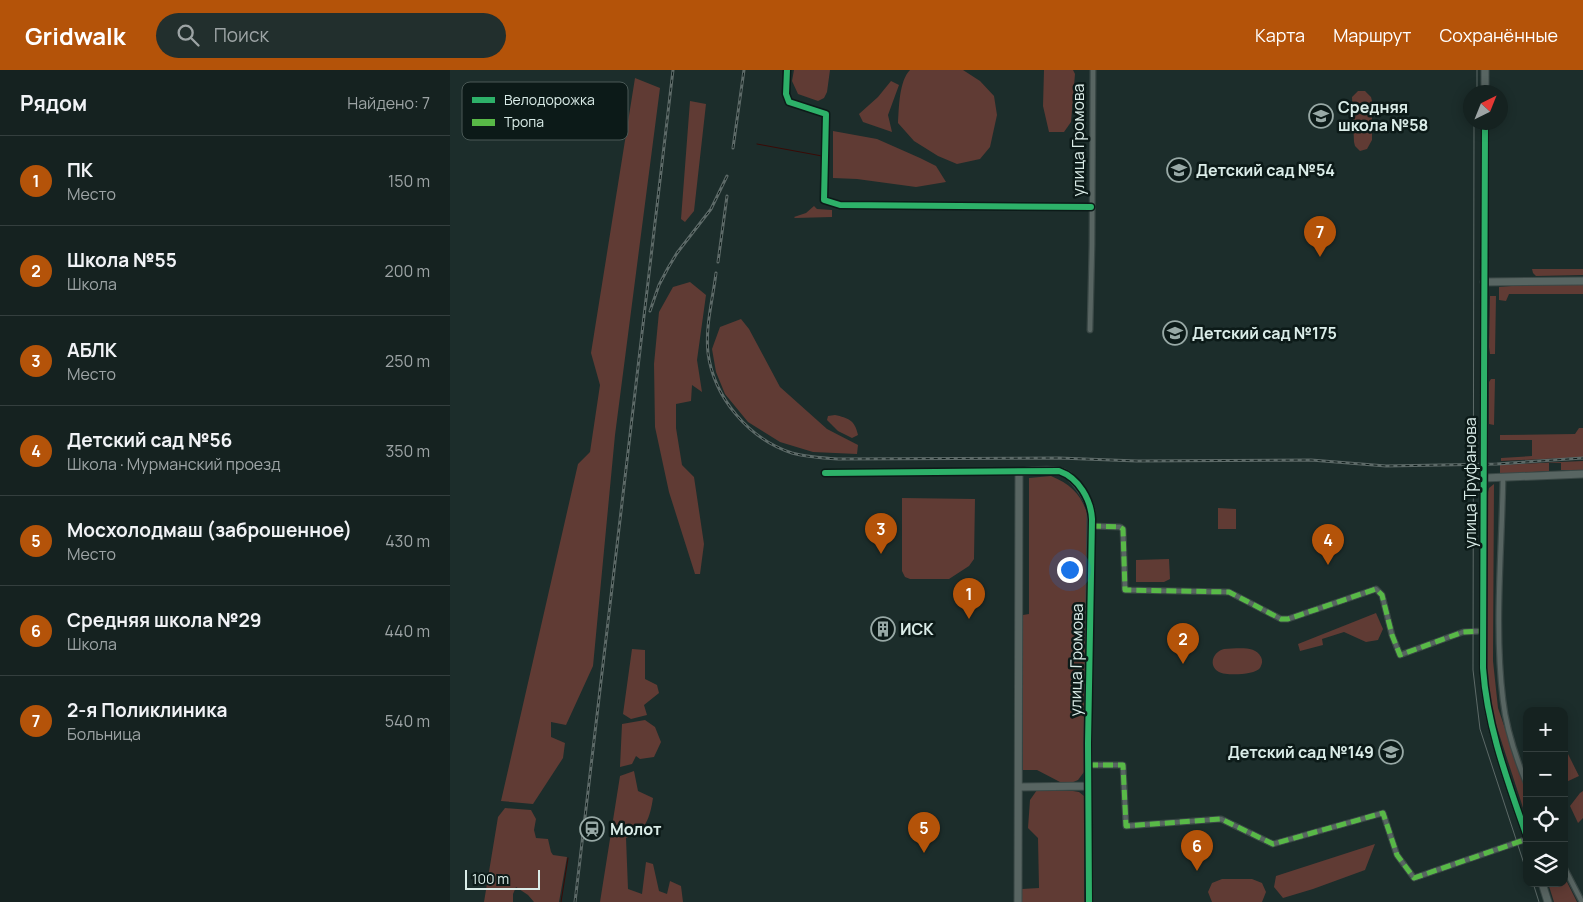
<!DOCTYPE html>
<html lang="ru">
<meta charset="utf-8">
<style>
body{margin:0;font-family:Manrope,sans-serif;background:#222f2d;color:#f1f3f6}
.controls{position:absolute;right:15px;bottom:15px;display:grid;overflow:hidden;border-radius:10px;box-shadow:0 2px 12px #0003}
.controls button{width:45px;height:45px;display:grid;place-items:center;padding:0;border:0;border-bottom:1px solid #343f3e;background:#152220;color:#f1f3f6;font:25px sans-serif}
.compass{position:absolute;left:1013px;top:15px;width:45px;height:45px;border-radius:50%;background:#152220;box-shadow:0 2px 12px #0003;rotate:43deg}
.scale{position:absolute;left:15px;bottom:12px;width:75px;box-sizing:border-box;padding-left:5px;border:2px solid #daece8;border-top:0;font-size:14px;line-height:18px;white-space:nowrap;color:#daece8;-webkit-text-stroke:4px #0c1a18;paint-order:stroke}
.you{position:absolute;left:619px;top:499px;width:18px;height:18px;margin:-12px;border:4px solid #fff;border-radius:50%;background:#1a73e8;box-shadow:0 0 0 8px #1a73e833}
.badge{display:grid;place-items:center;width:32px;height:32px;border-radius:50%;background:#b45309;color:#fff;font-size:16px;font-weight:700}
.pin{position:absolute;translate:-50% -41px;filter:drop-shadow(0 1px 2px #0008)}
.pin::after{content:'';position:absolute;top:26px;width:18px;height:15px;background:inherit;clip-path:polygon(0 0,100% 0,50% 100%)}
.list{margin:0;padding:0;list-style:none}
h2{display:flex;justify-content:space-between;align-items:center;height:65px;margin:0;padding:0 20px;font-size:21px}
h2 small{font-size:16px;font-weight:400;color:#9da4a5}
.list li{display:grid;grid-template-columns:32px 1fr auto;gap:15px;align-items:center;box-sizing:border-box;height:90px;padding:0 20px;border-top:1px solid #343f3e}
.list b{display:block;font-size:19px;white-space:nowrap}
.list p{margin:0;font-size:16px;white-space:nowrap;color:#9da4a5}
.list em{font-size:16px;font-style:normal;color:#9da4a5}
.icon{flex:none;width:28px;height:28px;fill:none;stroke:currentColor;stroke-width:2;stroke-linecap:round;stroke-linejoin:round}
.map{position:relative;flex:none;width:1133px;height:832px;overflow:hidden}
header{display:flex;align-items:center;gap:30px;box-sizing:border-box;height:70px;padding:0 25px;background:#b45309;color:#fff}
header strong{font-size:24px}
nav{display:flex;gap:28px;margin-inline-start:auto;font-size:18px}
.search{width:350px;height:45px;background:#222f2d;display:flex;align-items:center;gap:12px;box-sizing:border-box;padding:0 18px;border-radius:28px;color:#9da4a5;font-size:19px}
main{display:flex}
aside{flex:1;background:#152220}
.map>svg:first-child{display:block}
.green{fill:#603b34}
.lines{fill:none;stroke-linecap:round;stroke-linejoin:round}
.stream{stroke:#3a0a06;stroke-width:1}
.street-casing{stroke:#3a4846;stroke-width:7}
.secondary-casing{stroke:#3a4846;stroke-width:9}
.street{stroke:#586562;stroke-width:4.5}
.secondary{stroke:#586562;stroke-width:7}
.tram{stroke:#5d6a68;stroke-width:1}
.rail-casing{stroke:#5d6a68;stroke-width:3}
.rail{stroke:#0c1a18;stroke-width:1;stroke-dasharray:4;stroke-linecap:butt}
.quiet{stroke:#58b947;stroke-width:5;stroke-dasharray:10 5;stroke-linecap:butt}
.cycleway-casing{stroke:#0c1a18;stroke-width:9}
.cycleway{stroke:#2db169;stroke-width:6}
.labels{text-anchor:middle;stroke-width:5;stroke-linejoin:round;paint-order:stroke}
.poi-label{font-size:16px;font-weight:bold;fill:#daece8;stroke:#0c1a18;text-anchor:start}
.street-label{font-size:16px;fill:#daece8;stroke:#0c1a18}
.key{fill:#0c1a18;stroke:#4a5956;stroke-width:1}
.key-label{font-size:14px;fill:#daece8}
</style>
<header>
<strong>Gridwalk</strong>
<div class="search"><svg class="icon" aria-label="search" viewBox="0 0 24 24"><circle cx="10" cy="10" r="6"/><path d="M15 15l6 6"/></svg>Поиск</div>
<nav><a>Карта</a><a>Маршрут</a><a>Сохранённые</a></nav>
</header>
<main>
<aside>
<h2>Рядом<small>Найдено: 7</small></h2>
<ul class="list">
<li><span class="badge">1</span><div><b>ПК</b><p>Место</p></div><em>150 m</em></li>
<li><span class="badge">2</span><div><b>Школа №55</b><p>Школа</p></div><em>200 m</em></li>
<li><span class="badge">3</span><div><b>АБЛК</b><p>Место</p></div><em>250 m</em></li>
<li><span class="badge">4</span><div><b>Детский сад №56</b><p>Школа · Мурманский проезд</p></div><em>350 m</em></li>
<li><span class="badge">5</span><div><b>Мосхолодмаш (заброшенное)</b><p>Место</p></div><em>430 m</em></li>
<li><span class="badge">6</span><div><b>Средняя школа №29</b><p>Школа</p></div><em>440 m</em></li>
<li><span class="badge">7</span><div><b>2-я Поликлиника</b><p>Больница</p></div><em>540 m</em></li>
</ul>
</aside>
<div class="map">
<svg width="1133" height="832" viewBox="0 0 1133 832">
<rect width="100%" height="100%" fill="#1c2d2b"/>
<!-- green -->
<path class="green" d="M344,0H380L377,22L374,28L368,31L348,24L342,11Z
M460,0H513L530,11L544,26L547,45L540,77L530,89L507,94L488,86L464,71L448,53C449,38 449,11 460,0Z
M594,0H623L625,4L621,52L614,62H599L593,36Z
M185,8L210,18L165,365L143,596L116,655L101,652V667L115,673L113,688L83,734L51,731L128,394L140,382L150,315L141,283Z
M441,11L449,15L438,45L442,62L413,52L409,44L428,27Z
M908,21H915L921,27L922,31V70L917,79L910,81L905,76L904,72L902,27Z
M240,31L256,34L244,141L235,152L231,149Z
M383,61L427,69L470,88L486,96L496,112L466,117L407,109L383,108Z
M364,136L367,139L382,140V147L345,148L344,147L356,143Z
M1082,199H1133V205L1086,206L1083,203Z
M240,212L256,225L247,290L252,322L242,315L241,331L226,334V358L232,395L244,407L254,474L250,504H245L219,422L205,357L204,294L209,242L223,217Z
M1073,215H1133V224H1059L1056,231L1049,230V217Z
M1040,226H1046L1045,284H1040L1039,277Z
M291,249L299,259L330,317L377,359L408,375L407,384L363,382L330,372L298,352L275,324L266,302L262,279L270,257Z
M1041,309H1045L1044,355L1039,354V312Z
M385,345C398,348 405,350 408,365L402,368L388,361L377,350L378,346Z
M1129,358H1133V387L1051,391V388L1082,386V370H1050V365L1125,364Z
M1133,391V400H1111V393H1099V401L1050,404V395Z
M601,406C620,414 631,424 637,443L636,673L634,702L628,710L621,713L610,712L587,700H573V545L579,544V408Z
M1044,414L1043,591L1048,638L1077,723V750L1040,636L1037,602L1038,422L1039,418Z
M452,428L525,429L524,489L519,496L499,509H460L455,507L452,501Z
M768,438L786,439V459H768Z
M719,489L720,509L714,512H686V490Z
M926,543L933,559L928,570L916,572L894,562L872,569L873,575L850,581L848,574Z
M182,579L195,580V609L207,615L209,623L194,635L197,645L181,649L173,644Z
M774,579C786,579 805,575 811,587C813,591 812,594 810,598C805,605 776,606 769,602C757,595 764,581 774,579Z
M195,650L205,657L211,672L204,687L190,689L186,686L182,694L170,697L172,654Z
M1114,676L1129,706L1114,713Z
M184,701L188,721L203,728C200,747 196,762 176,768L178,819L192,824L196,792L203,794L209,821L217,824L220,811L231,816L233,832H150L170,706Z
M587,720L623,721L629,722L634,726V832H572V819L589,818L588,768L578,758L580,730Z
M1133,721V748L1128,753L1120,736L1130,723Z
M55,738L81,740L86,749L84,760L86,768L98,769L101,782L103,785L117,787L109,832H84L78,825L66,817L63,824V832H34L48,747Z
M925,774L915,800L863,819L833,828L824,817L826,806Z
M1114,806L1127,832H1104L1098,813H1114Z
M772,809H802L812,813L816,822L812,832H762L758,822L762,813Z"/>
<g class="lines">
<!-- stream -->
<path class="stream" d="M307,74L372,86
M111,832L118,788"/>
<!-- street casing -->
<g class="street-casing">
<path id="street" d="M337,0L336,24L339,32L376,44L374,130L390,135L641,137
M640,260L642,175L643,0
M375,403L569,402
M1053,407C1052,481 1044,556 1053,630C1056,658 1066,688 1077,715
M641,456L670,457L673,459L675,520L779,522L831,549H838L926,519L932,525L942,565L950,585L1013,562L1033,561
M638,695H673L676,756L771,749L823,774L933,743L947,785L964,808L1077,769
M1114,797L1132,832"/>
</g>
<!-- secondary casing -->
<g class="secondary-casing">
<path id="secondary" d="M1035,22V0
M1035,52L1033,598C1037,657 1058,712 1077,767
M1034,212L1133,211
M1034,408L1133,404
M569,717L638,716
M1092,813L1098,832
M568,832L569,402C582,401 596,399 608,401C623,403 639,429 641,441L638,673L639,832"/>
</g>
<!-- street -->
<use href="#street" class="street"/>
<!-- secondary -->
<use href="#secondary" class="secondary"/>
<!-- tram -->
<path class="tram" d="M1027,22V0
M1024,52L1023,600L1030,659L1077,803
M1083,813L1089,832"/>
<!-- rail casing -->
<g class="rail-casing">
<path id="rail" d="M283,78L294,0
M268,192L277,126
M266,203C263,228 255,257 258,283C264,328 299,369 342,383C357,387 372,388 388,389L609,388L687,391L861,390L936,396L1047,394L1133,388
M200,241L209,215L218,198L227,183L261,139L277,106
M125,832L223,0"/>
</g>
<!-- rail -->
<use href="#rail" class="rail"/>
<!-- quiet -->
<path class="quiet" d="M641,456L670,457L673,459L675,520L779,522L831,549H838L926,519L932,525L942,565L950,585L1013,562L1033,561
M638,695H673L676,756L771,749L823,774L933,743L947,785L964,808L1077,769"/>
<!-- cycleway casing -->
<g class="cycleway-casing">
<path id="cycleway" d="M337,0L336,24L339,32L376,44L374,130L390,135L641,137
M1035,52L1033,598C1037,657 1058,712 1077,767
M375,403L609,401C629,408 641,430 642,449L638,673L639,832"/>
</g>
<!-- cycleway -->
<use href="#cycleway" class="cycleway"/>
</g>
<!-- icons -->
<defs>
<g id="school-ring" transform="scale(1.25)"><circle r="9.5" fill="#0c1a18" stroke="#98a9a6" stroke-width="1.5"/><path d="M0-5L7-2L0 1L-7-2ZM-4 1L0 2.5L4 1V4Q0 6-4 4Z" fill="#98a9a6"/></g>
<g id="building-ring" transform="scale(1.25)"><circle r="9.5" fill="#0c1a18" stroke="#98a9a6" stroke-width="1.5"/><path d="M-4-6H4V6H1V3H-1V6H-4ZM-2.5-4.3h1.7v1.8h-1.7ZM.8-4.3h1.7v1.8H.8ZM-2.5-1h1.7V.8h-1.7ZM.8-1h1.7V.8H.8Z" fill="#98a9a6"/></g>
<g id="station-ring" transform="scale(1.25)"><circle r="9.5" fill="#0c1a18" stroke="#98a9a6" stroke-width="1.5"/><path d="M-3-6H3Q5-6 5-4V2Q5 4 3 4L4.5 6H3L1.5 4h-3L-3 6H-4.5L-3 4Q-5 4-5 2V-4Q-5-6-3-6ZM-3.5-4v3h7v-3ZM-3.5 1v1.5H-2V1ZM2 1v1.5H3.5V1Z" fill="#98a9a6"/></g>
</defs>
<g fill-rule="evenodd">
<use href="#school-ring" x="871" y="46"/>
<use href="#school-ring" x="729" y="100"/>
<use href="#school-ring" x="725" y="263"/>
<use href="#building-ring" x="433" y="559"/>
<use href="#school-ring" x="941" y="682"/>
<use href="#station-ring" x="142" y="759"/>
</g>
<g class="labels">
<!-- poi labels -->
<g class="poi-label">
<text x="888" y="43">Средняя<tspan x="888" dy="18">школа №58</tspan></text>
<text x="746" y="106">Детский сад №54</text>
<text x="742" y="269">Детский сад №175</text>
<text x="450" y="565">ИСК</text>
<text x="924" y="688" text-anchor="end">Детский сад №149</text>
<text x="160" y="765">Молот</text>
</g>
<!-- street labels -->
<g class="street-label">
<text transform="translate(628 70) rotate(-90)" y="6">улица Громова</text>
<text transform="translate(1020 413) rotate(-90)" y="6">улица Труфанова</text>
<text transform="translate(626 590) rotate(-89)" y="6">улица Громова</text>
</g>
</g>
<!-- legend -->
<rect x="12" y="12" width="166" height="58" rx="8" class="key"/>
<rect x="22" y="27" width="23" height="6" fill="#2db169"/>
<rect x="22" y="49" width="23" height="7" fill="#58b947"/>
<g class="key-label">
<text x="54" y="35">Велодорожка</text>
<text x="54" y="57">Тропа</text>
</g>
</svg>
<div class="controls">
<button>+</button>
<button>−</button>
<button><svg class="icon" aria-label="locate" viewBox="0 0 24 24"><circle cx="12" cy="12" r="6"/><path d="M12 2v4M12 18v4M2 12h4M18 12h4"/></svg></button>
<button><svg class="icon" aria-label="layers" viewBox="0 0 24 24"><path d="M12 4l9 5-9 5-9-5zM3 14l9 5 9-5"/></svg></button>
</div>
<svg class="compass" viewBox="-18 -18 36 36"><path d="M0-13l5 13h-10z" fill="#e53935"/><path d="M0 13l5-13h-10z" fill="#9da4a5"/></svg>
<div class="scale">100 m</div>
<div class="you"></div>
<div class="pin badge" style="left:519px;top:549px">1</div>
<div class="pin badge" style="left:733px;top:594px">2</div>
<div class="pin badge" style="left:431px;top:484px">3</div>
<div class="pin badge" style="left:878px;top:495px">4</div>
<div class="pin badge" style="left:474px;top:783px">5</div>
<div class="pin badge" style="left:747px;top:801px">6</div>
<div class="pin badge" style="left:870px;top:187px">7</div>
</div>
</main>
